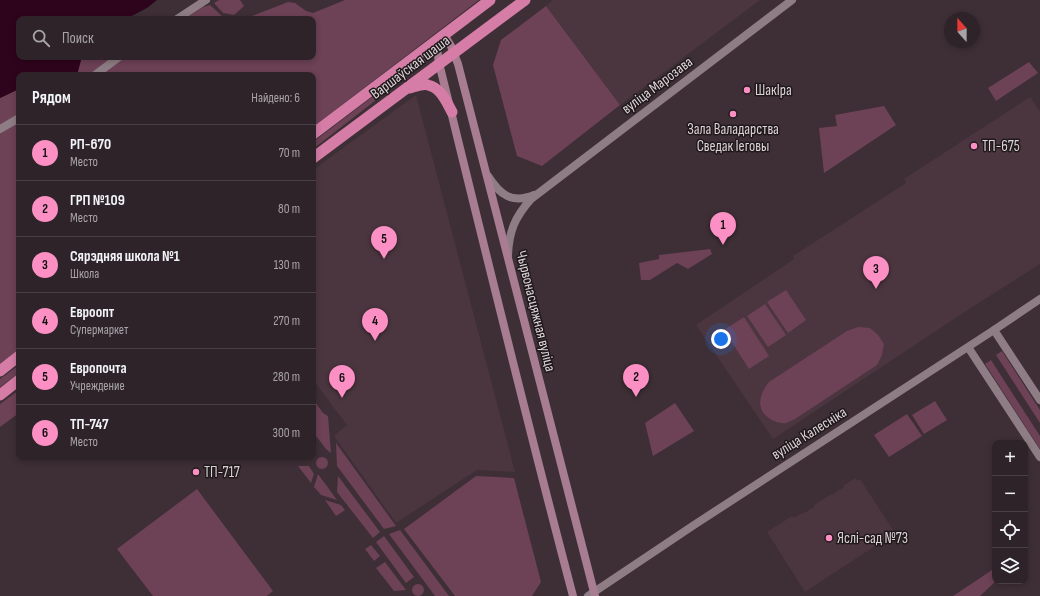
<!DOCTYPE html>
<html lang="ru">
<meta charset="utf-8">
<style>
body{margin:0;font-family:"Sofia Sans Condensed",sans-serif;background:#362b30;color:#f1f3f6}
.controls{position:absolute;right:12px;bottom:12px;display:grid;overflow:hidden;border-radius:8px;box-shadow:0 2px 6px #0003}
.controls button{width:36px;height:36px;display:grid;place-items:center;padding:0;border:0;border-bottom:1px solid #494045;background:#2e2328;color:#f1f3f6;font:20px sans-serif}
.compass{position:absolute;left:944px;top:12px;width:36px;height:36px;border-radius:50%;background:#2e2328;box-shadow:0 2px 6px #0003;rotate:339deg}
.you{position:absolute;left:721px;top:339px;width:14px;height:14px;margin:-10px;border:3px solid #fff;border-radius:50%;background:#1a73e8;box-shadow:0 0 0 6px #1a73e833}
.badge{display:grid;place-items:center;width:26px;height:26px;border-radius:50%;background:#fc8fc3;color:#111;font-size:13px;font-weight:700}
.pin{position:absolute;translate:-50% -33px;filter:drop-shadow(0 1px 2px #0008)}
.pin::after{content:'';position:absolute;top:21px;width:14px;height:12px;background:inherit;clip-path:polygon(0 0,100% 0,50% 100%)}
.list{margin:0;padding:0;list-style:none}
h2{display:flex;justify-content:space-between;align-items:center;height:52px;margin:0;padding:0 16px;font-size:17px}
h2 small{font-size:13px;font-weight:400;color:#a7a4a8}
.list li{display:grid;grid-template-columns:26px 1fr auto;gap:12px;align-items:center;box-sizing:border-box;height:56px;padding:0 16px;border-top:1px solid #494045}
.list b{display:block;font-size:15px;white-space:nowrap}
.list p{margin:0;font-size:13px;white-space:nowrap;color:#a7a4a8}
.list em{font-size:13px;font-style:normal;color:#a7a4a8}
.icon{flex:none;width:22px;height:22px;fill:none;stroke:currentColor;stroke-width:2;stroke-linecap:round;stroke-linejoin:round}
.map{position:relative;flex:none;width:1040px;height:596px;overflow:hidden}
.search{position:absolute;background:#2e2328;box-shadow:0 2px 6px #0003;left:16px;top:16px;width:300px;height:44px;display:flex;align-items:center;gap:10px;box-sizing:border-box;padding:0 14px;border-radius:8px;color:#a7a4a8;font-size:15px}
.panel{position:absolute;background:#2e2328;box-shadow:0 2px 6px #0003;left:16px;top:72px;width:300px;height:388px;border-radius:8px}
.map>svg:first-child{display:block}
.built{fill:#4b363f}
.green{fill:#6d4156}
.water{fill:#2e041c}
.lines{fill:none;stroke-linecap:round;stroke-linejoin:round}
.minor{stroke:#8e7d84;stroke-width:8}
.tertiary{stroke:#8e7d84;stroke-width:8}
.secondary{stroke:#a97d91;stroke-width:8}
.trunk{stroke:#d57ca7;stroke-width:11}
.poi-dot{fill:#fc8fc3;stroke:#20191c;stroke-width:1.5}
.labels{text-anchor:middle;stroke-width:3;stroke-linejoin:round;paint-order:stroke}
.street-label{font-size:15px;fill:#ddd3d7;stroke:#20191c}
.poi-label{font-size:15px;fill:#ddd3d7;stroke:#20191c;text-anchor:start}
</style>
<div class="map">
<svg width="1040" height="596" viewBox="0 0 1040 596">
<rect width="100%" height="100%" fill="#3d2f35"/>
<!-- built -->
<path class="built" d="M553,0H760L620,105L546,6Z
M416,95L515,472L477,470L396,523L334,436L347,425L313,380V170Z
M1030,97L1040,112V264L963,313L773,439L696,325L794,259L793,256L906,183L904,179Z
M855,478L857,481L860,479L895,533L805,592L767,532L792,516L794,518L802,513L803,514L815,506L814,505L831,494L832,495L839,490L844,487L843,486Z"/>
<!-- green -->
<path class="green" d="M219,0H240L244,6L234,15L223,13L214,3Z
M345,0H479L313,127V75H77L81,60L83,57H313V19H236L252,16L288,2L295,3L306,11L313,13Z
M210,5L223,17L234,19H184L203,7Z
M546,6L620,105L542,166L517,156L493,65L501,40Z
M422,59H425L426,61L425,62L313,149V142Z
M1029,62L1038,73L996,101L988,88Z
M19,89V351L0,366V98Z
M884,106L896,125L824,173L819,128L837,126L835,115Z
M710,249L712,254L688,269L677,263L650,280H641L639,263L659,259V255Z
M786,290L806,320L788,333L767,302Z
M765,304L786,335L768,347L747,316Z
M744,317L769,356L749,369L724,330Z
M858,327L870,328L878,335L884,344L882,355L877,365L795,419C792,420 789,422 786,423C782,424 778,422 774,421C755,413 758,395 769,382L847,331Z
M1002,351L1040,410V423L996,355Z
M991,360L1040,436V449L985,364Z
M19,365V373L0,387V379Z
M19,390V413L0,427V404Z
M313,399L323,413L328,416L331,453L326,449L313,432Z
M935,401L947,420L924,434L912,415Z
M675,403L694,431L653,456L645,423Z
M907,414L922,436L889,457L874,435Z
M336,443L396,526L384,529L337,466Z
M316 463a6 6 0 1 1 12 0a6 6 0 1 1-12 0Z
M298,466H309L314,474L311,483Z
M318,474L337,500L321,495L314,487Z
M338,476L380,532L373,538L337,492Z
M476,476L514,478L541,582L532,596H455L404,529Z
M197,489L273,591L267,596H153L117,549Z
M325,500L341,505L345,510L336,516Z
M400,530L449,596H435L389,534Z
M384,536L414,577L406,583L376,542Z
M371,545L380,556L374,561L365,549Z
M385,562L406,590L394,591L376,568Z
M995,568V581H996L980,596H953Z
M412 590a6 6 0 1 1 12 0a6 6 0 1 1-12 0Z"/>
<!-- water -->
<path class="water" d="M0,0H157L147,8L126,19H19V57H83L81,60L77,75H19V89L0,98Z"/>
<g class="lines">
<!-- minor -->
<path class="minor" d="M177,19L206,0
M95,75L119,57
M0,129L19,118
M488,176C500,195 512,204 534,195
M508,255C509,231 515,217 531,199L792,0
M994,330L1040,299"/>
<!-- tertiary -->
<path class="tertiary" d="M968,347L1040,457
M588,596L694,525L994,330L1040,400"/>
<!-- secondary -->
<path class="secondary" d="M444,35L451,46L458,64L595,596
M436,41L439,63C483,241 526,419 573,596"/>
<!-- trunk -->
<path class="trunk" d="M409,88C414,87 423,83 428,85C441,88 446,101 452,112
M313,134L490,0
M313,158L525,0
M0,371L19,356
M0,395L19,380"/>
</g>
<!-- markers -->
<g class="poi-dot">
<circle cx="747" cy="90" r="4"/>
<circle cx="733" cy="114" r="4"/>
<circle cx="974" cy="146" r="4"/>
<circle cx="196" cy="472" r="4"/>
<circle cx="829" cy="538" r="4"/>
</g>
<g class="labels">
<!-- street labels -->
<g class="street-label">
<text transform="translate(410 67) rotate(-37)" y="5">Варшаўская шаша</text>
<text transform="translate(657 85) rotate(-37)" y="5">вуліца Марозава</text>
<text transform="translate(536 311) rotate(76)" y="5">Чырвонасцяжная вуліца</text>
<text transform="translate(809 433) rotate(-32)" y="5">вуліца Калесніка</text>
</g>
<!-- poi labels -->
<g class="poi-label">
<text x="755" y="95">ШакІра</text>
<text x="733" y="134" text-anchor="middle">Зала Валадарства<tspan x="733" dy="17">Сведак Іеговы</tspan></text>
<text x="982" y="151">ТП-675</text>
<text x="204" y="477">ТП-717</text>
<text x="837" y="543">Яслі-сад №73</text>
</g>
</g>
</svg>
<div class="controls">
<button>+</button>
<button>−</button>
<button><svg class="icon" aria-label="locate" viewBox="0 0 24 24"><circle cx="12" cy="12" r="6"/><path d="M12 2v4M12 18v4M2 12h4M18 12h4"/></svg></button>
<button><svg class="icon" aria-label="layers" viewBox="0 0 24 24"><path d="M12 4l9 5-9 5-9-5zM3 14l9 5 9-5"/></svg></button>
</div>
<svg class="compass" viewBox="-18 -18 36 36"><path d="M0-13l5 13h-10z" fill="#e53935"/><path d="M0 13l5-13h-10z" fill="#a7a4a8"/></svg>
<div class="you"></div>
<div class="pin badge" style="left:723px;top:245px">1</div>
<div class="pin badge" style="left:636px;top:397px">2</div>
<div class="pin badge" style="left:876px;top:289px">3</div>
<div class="pin badge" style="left:375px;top:341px">4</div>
<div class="pin badge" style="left:384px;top:259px">5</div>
<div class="pin badge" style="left:342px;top:398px">6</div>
<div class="search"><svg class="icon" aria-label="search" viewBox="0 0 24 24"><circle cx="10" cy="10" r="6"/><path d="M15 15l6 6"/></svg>Поиск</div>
<section class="panel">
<h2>Рядом<small>Найдено: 6</small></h2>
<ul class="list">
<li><span class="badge">1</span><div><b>РП-670</b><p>Место</p></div><em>70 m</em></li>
<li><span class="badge">2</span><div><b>ГРП №109</b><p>Место</p></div><em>80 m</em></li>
<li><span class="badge">3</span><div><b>Сярэдняя школа №1</b><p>Школа</p></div><em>130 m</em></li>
<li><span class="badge">4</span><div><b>Евроопт</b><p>Супермаркет</p></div><em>270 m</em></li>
<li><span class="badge">5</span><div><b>Европочта</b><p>Учреждение</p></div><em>280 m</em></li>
<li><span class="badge">6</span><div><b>ТП-747</b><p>Место</p></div><em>300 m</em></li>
</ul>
</section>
</div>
